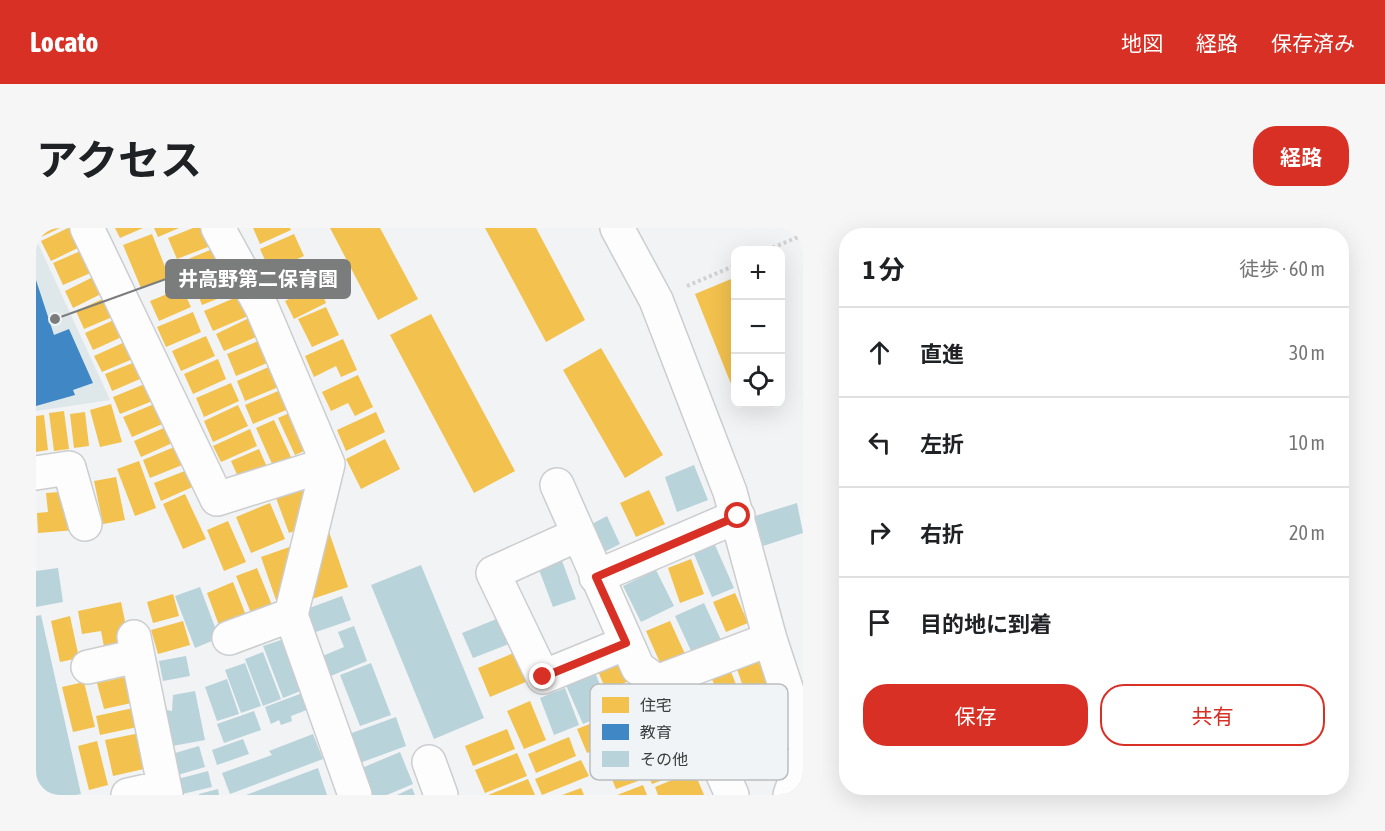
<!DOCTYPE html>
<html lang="ja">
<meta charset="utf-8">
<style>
body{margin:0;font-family:"Asap Condensed","Noto Sans JP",sans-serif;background:#f6f6f6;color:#202124}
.controls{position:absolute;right:18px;top:18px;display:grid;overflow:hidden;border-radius:12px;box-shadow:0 6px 24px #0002}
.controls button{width:54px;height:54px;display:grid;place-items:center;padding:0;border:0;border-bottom:2px solid #e0e0e0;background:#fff;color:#202124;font:30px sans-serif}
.stop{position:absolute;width:18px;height:18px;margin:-14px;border:4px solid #d93025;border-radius:50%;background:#fff}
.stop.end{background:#d93025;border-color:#fff;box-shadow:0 2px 6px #0008}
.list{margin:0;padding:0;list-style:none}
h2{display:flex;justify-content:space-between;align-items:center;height:78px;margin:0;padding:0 24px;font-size:26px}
h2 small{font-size:20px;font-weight:400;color:#757577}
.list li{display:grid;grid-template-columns:39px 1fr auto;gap:18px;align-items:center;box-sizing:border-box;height:90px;padding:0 24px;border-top:2px solid #e0e0e0}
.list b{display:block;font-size:22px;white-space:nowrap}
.list em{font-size:20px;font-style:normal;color:#757577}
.actions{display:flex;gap:12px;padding:18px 24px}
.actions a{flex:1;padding:14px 0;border:2px solid #d93025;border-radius:24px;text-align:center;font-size:21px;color:#d93025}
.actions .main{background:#d93025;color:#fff}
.icon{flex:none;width:33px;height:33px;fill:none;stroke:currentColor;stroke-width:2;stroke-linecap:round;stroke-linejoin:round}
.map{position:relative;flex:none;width:767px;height:567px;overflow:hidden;border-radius:24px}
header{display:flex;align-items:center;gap:36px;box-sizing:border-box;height:84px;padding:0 30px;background:#d93025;color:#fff}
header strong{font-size:28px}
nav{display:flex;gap:33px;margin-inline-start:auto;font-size:21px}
.intro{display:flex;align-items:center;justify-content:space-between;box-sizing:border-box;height:144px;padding:0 36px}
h1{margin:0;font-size:42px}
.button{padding:15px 27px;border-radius:24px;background:#d93025;color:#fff;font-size:21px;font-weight:700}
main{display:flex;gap:36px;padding:0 36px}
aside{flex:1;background:#fff;border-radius:24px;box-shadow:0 6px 24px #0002}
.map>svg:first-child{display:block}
.built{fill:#dee7ea}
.homes{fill:#f2c14e}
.schools{fill:#3f88c5}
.building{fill:#b8d3da}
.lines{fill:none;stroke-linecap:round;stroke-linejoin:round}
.minor-casing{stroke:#cccdcf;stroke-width:36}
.path{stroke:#d2d2d2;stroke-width:4;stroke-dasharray:3 3;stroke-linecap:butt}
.minor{stroke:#fdfdfe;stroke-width:33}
.route{stroke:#d93025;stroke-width:8}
.key{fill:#f0f4f6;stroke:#babdbe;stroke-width:1.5}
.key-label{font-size:16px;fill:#3b3d3d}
.leader{fill:none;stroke:#7b7d7d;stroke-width:2}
.callout-dot{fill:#7b7d7d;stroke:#f0f4f6;stroke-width:2}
.callout{fill:#7b7d7d;stroke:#7b7d7d;stroke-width:2}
.callout-label{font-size:20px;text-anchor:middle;font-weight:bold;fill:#fff}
</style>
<header>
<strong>Locato</strong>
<nav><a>地図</a><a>経路</a><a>保存済み</a></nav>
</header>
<div class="intro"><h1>アクセス</h1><a class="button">経路</a></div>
<main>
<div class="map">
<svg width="767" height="567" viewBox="0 0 767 567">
<rect width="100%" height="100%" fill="#f1f3f5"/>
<!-- built -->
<path class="built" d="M0,11L74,172L0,183Z"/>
<!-- homes -->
<path class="homes" d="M0,0H24L5,9Z
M32,0H38L46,18L15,33L5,13Z
M79,0H107L84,10Z
M118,0H143L122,9Z
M157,0H170L177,17L141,31L132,10Z
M217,0H254L255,2L224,16Z
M294,0H344L382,71L342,92Z
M449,0H500L549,92L510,114Z
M116,6L133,49L105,60L87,17Z
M258,6L268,28L234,43L224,21Z
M179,20L186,37L152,51L145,34Z
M49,21L59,43L27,57L17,35Z
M269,31L279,54L249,68L238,46Z
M193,43L201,63L166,77L158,57Z
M61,47L69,64L37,80L29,63Z
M700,49V166H699L659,66Z
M282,57L290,75L258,91L249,73Z
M146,60L155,79L123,93L114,73Z
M73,68L81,87L48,101L40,83Z
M203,68L212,88L177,103L168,83Z
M290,79L303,107L276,119L262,91Z
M157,84L165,104L130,119L121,99Z
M395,86L479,243L438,265L354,107Z
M213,90L222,108L188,123L180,106Z
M80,91L88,108L57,122L49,105Z
M170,108L179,128L145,143L136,123Z
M227,111L236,133L200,148L191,126Z
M307,111L321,142L305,149L300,138L278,149L269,128Z
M91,113L99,130L66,144L58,128Z
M565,120L627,227L589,250L527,142Z
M182,131L190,151L157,166L148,146Z
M104,132L111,148L76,163L69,146Z
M237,137L245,158L209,173L201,153Z
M322,147L337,179L319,188L312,175L295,183L286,164Z
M111,155L119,172L84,186L77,169Z
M195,155L203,173L168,189L160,170Z
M247,161L255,180L217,196L209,177Z
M123,174L131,194L96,209L87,189Z
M75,176L86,214L64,219L54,182Z
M202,177L212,198L177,214L168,193Z
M28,183L33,221L18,223L13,185Z
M258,183L275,220L259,227L242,190Z
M49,184L53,218L38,220L34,186Z
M340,184L349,204L310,223L301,202Z
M8,187L12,222L0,224V188Z
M238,192L255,229L237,238L220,200Z
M137,196L143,212L105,229L98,213Z
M214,201L221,218L185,234L177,218Z
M349,211L364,241L325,261L310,231Z
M143,217L151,235L114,250L107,232Z
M223,221L231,239L203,251L195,233Z
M103,233L120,280L99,288L81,241Z
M154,241L161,257L125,273L118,255Z
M80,249L89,292L67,296L58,253Z
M268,258L274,273L267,300L253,305L240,270Z
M613,262L629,296L600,309L584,275Z
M36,263L40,302L2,305L1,285L12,284L10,265Z
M149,266L170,311L147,321L127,276Z
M234,275L249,311L215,325L200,289Z
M192,293L210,334L188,343L171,302Z
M292,301L312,359L276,371Z
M259,317L256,366L240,372L225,329Z
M655,331L668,366L644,375L632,340Z
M221,340L238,382L217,390L200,348Z
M197,354L211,390L184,400L171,365Z
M699,365L712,395L690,404L677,374Z
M137,366L143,388L117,395L111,374Z
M85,374L92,408L81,410L83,421L69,424L65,403L46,406L42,383Z
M34,388L43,430L24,434L15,393Z
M147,393L154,417L122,426L115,402Z
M634,393L649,426L625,437L610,403Z
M480,424L492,453L454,469L442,440Z
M593,429L601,450L570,462L561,441Z
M725,432L738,467L713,476L701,441Z
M695,444L708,476L689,484L676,451Z
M94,448L100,474L68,481L61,455Z
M603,452L611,470L580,483L573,464Z
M48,454L59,499L37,504L26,459Z
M494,473L510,512L488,521L471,483Z
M102,479L106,498L64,507L60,488Z
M574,488L584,511L551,525L541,501Z
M471,501L479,521L437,538L429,518Z
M104,505L112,540L77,548L69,512Z
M533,509L540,528L500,545L492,526Z
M61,513L72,557L53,562L42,518Z
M588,515L602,553L580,561L565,524Z
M481,525L491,548L449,565L439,542Z
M655,528L659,540L616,556L611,545Z
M545,532L553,548L506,567L499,551Z
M658,543L668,567H622L619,559Z
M492,551L499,567H452Z
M607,557L611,567H581Z
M545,560L548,567H526Z"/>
<!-- schools -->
<path class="schools" d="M0,52L18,107L33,101L57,155L37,162L39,167L0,178Z"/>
<!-- building -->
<path class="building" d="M658,237L672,272L641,284L629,249Z
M761,275L767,305L727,318L719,288Z
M571,288L584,316L568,324L554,297Z
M679,317L698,360L676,369L658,326Z
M525,330L540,371L517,379L502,339Z
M385,337L448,490L398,511L335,357Z
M22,340L27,374L0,379V343Z
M620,342L638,378L605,394L587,358Z
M164,359L183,410L159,420L139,368Z
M306,368L315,392L277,405L268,382Z
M668,375L685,412L656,425L639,388Z
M5,387L45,566L40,567H4L0,548V388Z
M463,390L473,416L437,430L426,405Z
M318,398L331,433L285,452L277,432L308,419L302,404Z
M248,411L267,462L247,470L227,418Z
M227,424L245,471L227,478L209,431Z
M150,428L154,448L127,453L123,433Z
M209,435L225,478L205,485L189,442Z
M335,435L355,487L324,498L304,447Z
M558,442L575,484L547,496L529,455Z
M191,451L203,486L181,493L169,459Z
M529,460L543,497L518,507L504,470Z
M159,463L169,512L131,519L124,481L136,483L137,467Z
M269,464L276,480L255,488L256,493L245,497L243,492L235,496L229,479Z
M218,483L225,502L188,515L181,496Z
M360,489L370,518L321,536L302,510Z
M277,506L287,531L194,566L186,545L236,527L233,523Z
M207,511L213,526L181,537L176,522Z
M163,518L169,539L135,549L129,528Z
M364,524L377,556L351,567H332L321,542Z
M282,540L291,567H210Z
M172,543L176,559L142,567L138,552Z
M376,560L379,567H361Z
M182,561L183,567H163V566Z"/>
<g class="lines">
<!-- minor casing -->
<g class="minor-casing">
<path id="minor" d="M51,0L181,271L292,236
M182,0L226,80L292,236L255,387L319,567
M581,0L620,72L694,264L734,411L767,512
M0,245L33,240L49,296
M521,257L602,440L657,479L696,567
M541,307L457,345L507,449L590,415
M560,349L702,288
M98,409L130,567
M193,410L255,387
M52,439L101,428
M621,454L734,411
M393,534L405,567
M92,567L128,559
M754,567L767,530"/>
</g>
<!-- path -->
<path class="path" d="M731,22L767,7
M651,58L700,37"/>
<!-- minor -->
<use href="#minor" class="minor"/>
</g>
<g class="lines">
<!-- route -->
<path class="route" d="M507,449L590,415L560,349L702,288"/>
</g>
<!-- legend -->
<rect x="554" y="456" width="198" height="96" rx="9" class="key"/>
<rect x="566" y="469" width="27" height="16" fill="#f2c14e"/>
<rect x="566" y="496" width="27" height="16" fill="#3f88c5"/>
<rect x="566" y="523" width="27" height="16" fill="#b8d3da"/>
<g class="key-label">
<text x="604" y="483">住宅</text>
<text x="604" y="510">教育</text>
<text x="604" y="537">その他</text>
</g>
<!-- callouts -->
<path class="leader" d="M19 91L130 51"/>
<circle class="callout-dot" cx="19" cy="91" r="6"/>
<rect class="callout" x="130" y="32" width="184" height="38" rx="6"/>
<g class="callout-label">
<text x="222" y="58">井高野第二保育園</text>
</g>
</svg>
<div class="controls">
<button>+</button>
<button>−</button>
<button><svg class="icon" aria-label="locate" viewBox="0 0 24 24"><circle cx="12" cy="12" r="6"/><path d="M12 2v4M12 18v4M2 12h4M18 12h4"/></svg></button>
</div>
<div class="stop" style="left:702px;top:288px"></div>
<div class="stop end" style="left:507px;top:449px"></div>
</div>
<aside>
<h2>1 分<small>徒歩 · 60 m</small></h2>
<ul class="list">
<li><svg class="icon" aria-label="ahead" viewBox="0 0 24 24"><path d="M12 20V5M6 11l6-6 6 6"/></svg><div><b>直進</b></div><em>30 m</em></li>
<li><svg class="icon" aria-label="left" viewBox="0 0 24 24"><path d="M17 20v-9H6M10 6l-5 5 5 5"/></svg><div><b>左折</b></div><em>10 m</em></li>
<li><svg class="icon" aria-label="right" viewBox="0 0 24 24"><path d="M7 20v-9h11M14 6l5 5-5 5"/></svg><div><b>右折</b></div><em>20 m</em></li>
<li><svg class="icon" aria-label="arrive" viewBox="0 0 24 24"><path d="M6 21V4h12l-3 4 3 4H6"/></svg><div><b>目的地に到着</b></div></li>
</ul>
<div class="actions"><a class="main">保存</a><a>共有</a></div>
</aside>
</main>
